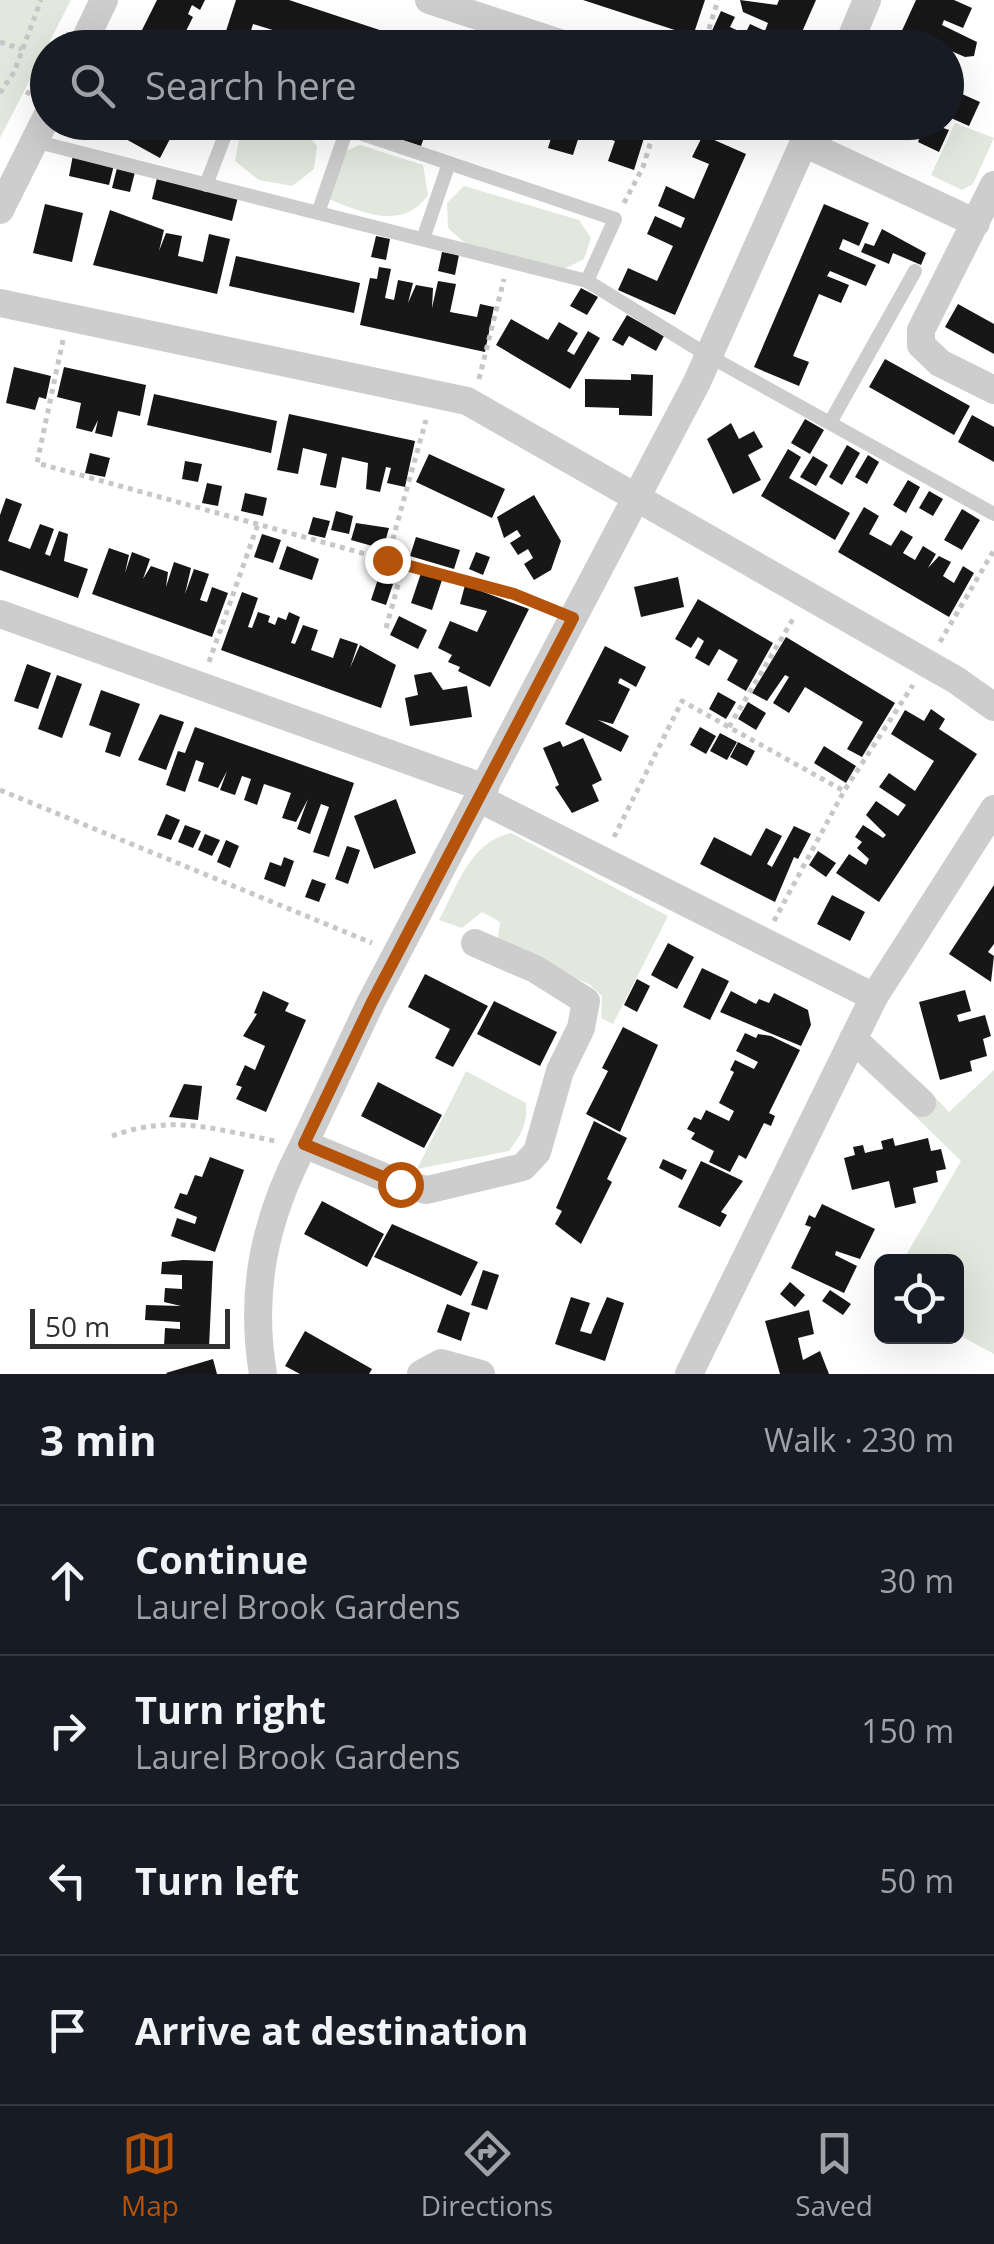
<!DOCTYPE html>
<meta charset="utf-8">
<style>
body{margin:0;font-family:"Open Sans",sans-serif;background:#20242c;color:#f1f3f6}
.controls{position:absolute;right:30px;bottom:30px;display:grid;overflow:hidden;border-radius:15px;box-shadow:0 10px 40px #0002}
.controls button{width:90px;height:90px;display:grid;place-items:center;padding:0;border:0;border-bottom:2px solid #363941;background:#171b24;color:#f1f3f6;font:50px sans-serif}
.scale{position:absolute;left:30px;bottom:25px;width:200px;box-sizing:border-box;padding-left:10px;border:5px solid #303030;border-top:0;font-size:28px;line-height:35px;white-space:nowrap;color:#303030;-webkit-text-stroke:8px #fff;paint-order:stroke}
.stop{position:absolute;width:30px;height:30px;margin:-22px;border:8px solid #b45309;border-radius:50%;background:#fff}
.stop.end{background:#b45309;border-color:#fff;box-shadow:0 2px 10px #0008}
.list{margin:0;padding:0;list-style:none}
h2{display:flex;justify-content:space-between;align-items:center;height:130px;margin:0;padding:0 40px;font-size:42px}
h2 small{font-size:32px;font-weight:400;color:#9ea1a6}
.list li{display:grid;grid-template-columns:65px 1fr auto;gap:30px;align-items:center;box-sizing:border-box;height:150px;padding:0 40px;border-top:2px solid #363941}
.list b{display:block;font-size:38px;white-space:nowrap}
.list p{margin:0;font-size:32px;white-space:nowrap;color:#9ea1a6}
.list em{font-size:32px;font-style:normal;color:#9ea1a6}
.icon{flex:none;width:55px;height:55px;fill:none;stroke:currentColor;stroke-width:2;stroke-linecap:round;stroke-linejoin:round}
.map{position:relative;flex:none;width:994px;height:1374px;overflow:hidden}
.search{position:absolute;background:#171b24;box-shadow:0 10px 40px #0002;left:30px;right:30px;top:30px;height:110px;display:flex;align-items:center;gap:25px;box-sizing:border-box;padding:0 35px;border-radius:55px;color:#9ea1a6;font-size:38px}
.sheet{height:730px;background:#171b24}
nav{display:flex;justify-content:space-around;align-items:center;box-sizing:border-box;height:140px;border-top:2px solid #363941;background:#171b24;font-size:28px;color:#9ea1a6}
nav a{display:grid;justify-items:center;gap:5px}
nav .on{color:#b45309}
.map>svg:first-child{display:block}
.green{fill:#e2e8dd}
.building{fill:#171717}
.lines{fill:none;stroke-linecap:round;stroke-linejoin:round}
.path{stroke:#c7c7c7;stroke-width:5;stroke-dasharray:5 5;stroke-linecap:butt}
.lane{stroke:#cdcdcd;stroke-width:14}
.street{stroke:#cdcdcd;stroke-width:28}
.route{stroke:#b45309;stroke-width:12}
</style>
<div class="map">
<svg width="994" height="1374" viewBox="0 0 994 1374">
<rect width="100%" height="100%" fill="#fff"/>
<!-- green -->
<path class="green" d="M0,0H71L0,138Z
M254,123C279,122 302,126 317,146L314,169L292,186L259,180L235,161L240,134Z
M955,123L994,138L973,184L962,190L931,175Z
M360,145L423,165L428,195C402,232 361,212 326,198L343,152Z
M464,186L579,220L591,238L584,259L564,269L466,244L448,228L447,203Z
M511,833L668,916L613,1024L601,1018L602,996L589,984L497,944L500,922L482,912L462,928L439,920C458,885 470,842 511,833Z
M994,1070V1354L957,1334L956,1262H902L961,1161L914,1115L930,1092L949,1112Z
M466,1071L526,1103C528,1123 521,1135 509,1151L417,1169Z"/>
<!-- building -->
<path class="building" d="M157,0H205L200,10L192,5L188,14L193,17L185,33L179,30L176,36L200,48H133Z
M236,0H289L434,48H318L310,42L308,48H285L289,35L253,24L248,41L225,34Z
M583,0H705L693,36Z
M740,0L777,5L779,0H816L795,48H736L710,35L721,11L735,17L730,27L745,34L750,24L765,31L768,23L743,12Z
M916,0H954L972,8L963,28L944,20L942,25L977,42L974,56L965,57L933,43L932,48H894Z
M962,94L980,102L969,126L951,118Z
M95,122H142L171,137L160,158Z
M500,122H522L517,138L497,132Z
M556,122H649L634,170L608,161L615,141L581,130L573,155L548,148Z
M926,122L949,130L939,152L918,142Z
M409,123L427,129L421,146L387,135L390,125L407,131Z
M703,135L746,154L675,315L618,290L628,268L657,281L673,246L647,234L655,216L681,228L685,218L658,206L666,186L694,199L709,164L692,157Z
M73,155L114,165L109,185L69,176Z
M117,168L135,172L130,192L112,188Z
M157,178L238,197L232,221L152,199Z
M45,204L83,213L72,262L33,253Z
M824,204L869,223L859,246L843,239L839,249L876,265L866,286L830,271L827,276L849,285L841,303L819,294L793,356L809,362L799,386L754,367Z
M110,210L164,230L159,251L166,233L182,236L178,256L203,262L209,234L230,239L217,294L93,265Z
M882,229L926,253L921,265L893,253L889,264L861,252L865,243L874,246Z
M376,236L390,239L386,260L371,257Z
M442,252L459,255L455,275L438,271Z
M236,256L360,283L354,313L229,286Z
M379,267L391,269L385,298L394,300L398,280L413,283L408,303L416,285L433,288L432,308L438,281L456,284L450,312L477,317L480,304L494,307L485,352L360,325L370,278L377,279Z
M581,288L598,297L587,315L570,306Z
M958,304L994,324V354L945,327Z
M627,315L664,336L656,351L629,336L623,346L612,340Z
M511,319L548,340L559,322L578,333L567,351L574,355L588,331L600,338L570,389L496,345Z
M885,359L970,406L954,435L869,387Z
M14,367L51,376L46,399L39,397L35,410L6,403Z
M64,367L146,385L140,416L118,411L112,437L95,433L98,420L92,432L76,428L81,403L57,397Z
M631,374L653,375L652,416L619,415V408L585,407V379L631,380Z
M154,394L277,421L271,453L147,425Z
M289,414L415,441L405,487L387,483L391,468L386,467L380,492L366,489L368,463L342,457L336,488L320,485L327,454L303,448L298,474L277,470Z
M972,415L994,427V462L958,442Z
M805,419L824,430L810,454L791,443Z
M731,423L739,439L754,431L763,447L748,455L761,480L733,494L707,439Z
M847,445L860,453L842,485L829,477Z
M788,449L801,457L789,478L850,513L835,540L761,496Z
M90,453L110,458L105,477L85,473Z
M429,454L505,489L492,518L416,482Z
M868,455L879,462L867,484L855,477Z
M813,456L828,465L816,486L800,477Z
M185,461L202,464L198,482L182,479Z
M908,480L920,487L906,513L893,505Z
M207,483L222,486L218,506L202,503Z
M929,491L943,499L933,516L919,508Z
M245,493L267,498L263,516L241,511Z
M534,495L561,541L551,570L534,580L524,564L533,558L528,549L518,555L510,543L521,536L517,530L504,538L497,517Z
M6,498L22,504L8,541L30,549L40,524L54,529L45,554L50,556L59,531L68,534L64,561L88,569L78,598L0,570V515Z
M864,507L879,516L869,534L891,546L901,530L913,537L903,553L915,560L923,546L936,554L928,568L939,556L951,562L943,576L954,583L963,566L974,573L949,617L838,552Z
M962,509L980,520L962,550L944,540Z
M336,511L353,516L349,534L331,530Z
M313,517L330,521L325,538L308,534Z
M356,523L389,528L383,549L351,540Z
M262,534L281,540L273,563L254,557Z
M416,537L460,550L454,569L410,556Z
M287,546L319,559L312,580L279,569Z
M109,548L129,555L125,573L132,552L150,559L143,579L151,566L168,572L166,587L174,562L191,568L185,594L194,569L209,574L200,600L207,602L212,587L228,593L212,637L92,594Z
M476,552L490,557L483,575L469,569Z
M421,573L442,580L432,610L411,603Z
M678,577L684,607L641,617L634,587Z
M378,579L393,584L386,605L371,600Z
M465,585L529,609L490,687L458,671L460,667L448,662L452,655L438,648L450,621L477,632L487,611L460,604Z
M242,592L258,598L248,627L252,628L258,612L270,616L268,622L275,625L278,617L286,620L289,612L300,617L291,643L295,644L303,625L318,630L311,650L333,658L340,638L358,644L350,668L360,645L396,665L381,708L221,650Z
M698,599L773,643L746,691L727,680L738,660L719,649L709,666L695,658L704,641L698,637L691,648L675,639Z
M399,616L427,630L418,649L390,635Z
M786,637L895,703L862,757L847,749L863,722L805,687L789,713L773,703L789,677L785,675L767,701L752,693Z
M605,646L646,667L636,687L620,678L618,683L630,689L613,724L598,720L629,736L621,752L565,724Z
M27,664L51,673L38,709L14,701Z
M431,672L443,690L467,686L472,717L410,726L405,698L418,695L414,675Z
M57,675L82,684L62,738L38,729Z
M101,690L140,704L120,757L105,752L111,733L89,725Z
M718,692L736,702L726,719L709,709Z
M748,702L766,713L756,730L738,719Z
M931,709L945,719L939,729L977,754L879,902L836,873L849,854L866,865L869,859L857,848L862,842L855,837L863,825L883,838L886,835L866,815L876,801L898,816L906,805L879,787L889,773L915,791L934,761L891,734L905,710L924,721Z
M160,714L184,722L166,770L138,760Z
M195,727L354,783L329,857L313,852L329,807L321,804L310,834L297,829L308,799L296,822L282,818L291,793L264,784L257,805L244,800L251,779L242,776L235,795L220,790L227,771L218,788L198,781L204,763L196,760L185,792L166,785L178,751L185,753Z
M700,727L716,736L706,754L690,745Z
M720,733L737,742L727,760L710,751Z
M583,738L602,780L592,785L599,801L572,813L555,787L559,785L543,748L560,741L563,747Z
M738,742L755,751L747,766L730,757Z
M824,746L856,766L846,783L814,763Z
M396,799L416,853L374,869L354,816Z
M166,814L180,820L171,840L157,835Z
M185,825L201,831L193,848L178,842Z
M794,826L811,834L798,859L794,857L775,902L700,864L714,837L751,856L766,828L782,836L767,864L772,867Z
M205,834L220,840L212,856L198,850Z
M226,840L239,846L230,868L217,862Z
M347,846L360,850L348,884L335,879Z
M818,851L836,863L826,877L809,865Z
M284,857L294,861L285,887L264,879L270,862L281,866Z
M312,879L326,884L319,902L305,897Z
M994,885V944L988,952L994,956L991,982L949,954Z
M832,895L865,912L850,941L817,924Z
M668,943L694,957L677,989L651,975Z
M702,968L729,981L710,1020L683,1007Z
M425,974L488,1006L453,1067L435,1058L450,1029L408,1007Z
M637,979L650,986L637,1012L624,1005Z
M965,990L971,1011L957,1015L959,1022L985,1015L991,1036L983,1039L987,1056L970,1061L972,1071L940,1080L919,1002Z
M263,991L289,1003L285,1011L306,1020L266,1112L236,1099L242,1087L236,1085L245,1065L255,1070L265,1046L243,1036L257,1014L254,1013Z
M731,991L756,1004L759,999L769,1003L774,993L808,1010L811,1025L801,1046L720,1012Z
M494,1001L557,1032L540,1066L477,1034Z
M623,1027L658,1045L620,1132L586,1114L608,1071L602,1068Z
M745,1033L756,1038L758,1034L771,1036L800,1050L769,1113L775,1116L771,1126L764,1123L746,1159L739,1155L730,1172L709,1162L714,1151L691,1139L695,1133L687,1129L694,1117L701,1120L706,1110L729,1121L734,1111L719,1103L734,1072L730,1070L735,1060L754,1069L758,1062L736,1051Z
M378,1082L442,1115L424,1148L361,1116Z
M184,1084L202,1086L198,1120L169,1117Z
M594,1121L627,1138L607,1179L612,1182L581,1244L555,1224L562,1211L556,1208Z
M893,1138L895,1146L928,1138L931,1151L941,1149L946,1169L936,1171L938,1182L913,1188L916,1203L895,1208L889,1181L852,1190L844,1158L855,1155L853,1147L863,1145L865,1153L873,1151L883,1149L881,1141Z
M210,1157L244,1170L215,1252L171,1236L177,1218L195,1224L197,1217L174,1208L180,1193L187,1195L195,1175L202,1177Z
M663,1159L687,1170L682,1180L659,1168Z
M701,1161L743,1181L721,1212L727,1215L720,1227L678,1207Z
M322,1201L384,1234L367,1267L304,1234Z
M822,1204L875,1229L860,1259L836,1251L835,1255L857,1266L844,1293L791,1268L811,1227L805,1225L809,1215L815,1218Z
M392,1224L478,1262L461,1296L374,1257Z
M183,1260L213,1261L209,1348L164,1346L165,1328L180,1329V1322L145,1320L146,1305L181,1306L164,1302L165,1288L182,1289V1275L161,1274L162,1262Z
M483,1270L499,1275L487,1310L471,1305Z
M790,1282L805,1295L795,1307L780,1294Z
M830,1290L851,1304L843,1315L822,1301Z
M571,1297L590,1303L580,1331L591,1334L607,1297L624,1303L605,1361L555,1344Z
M447,1304L470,1313L461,1341L437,1332Z
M809,1310L814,1334L798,1338L803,1360L820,1351L829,1374H780L765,1321Z
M305,1331L372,1369L369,1374H300L285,1366Z
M213,1359L217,1374H167L166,1373Z"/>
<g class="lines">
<!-- path -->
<path class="path" d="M0,42L22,49
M703,48L718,0
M0,93L14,72L41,0
M27,95L48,54
M624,203L643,167L657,122
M63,340L37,463L387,560L426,420
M479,379L504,279
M387,560L514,594L551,609
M386,628L404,564
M940,642L994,550
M209,662L258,524
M729,727L793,619
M0,790L372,943
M614,837L682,701L844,791
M774,921L844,791L913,685
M112,1136C172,1114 214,1129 275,1141"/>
<!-- lane -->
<path class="lane" d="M327,122L615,219L587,281
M34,141L587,281L709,356L994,514
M206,185L230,122
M318,213L347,129
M423,239L449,163
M831,421L915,271"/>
<!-- street -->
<path class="street" d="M429,0L575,48
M81,48L104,0
M847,48L867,0
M804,143L976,223
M994,185L921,330V345L940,363L994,390
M0,210L48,114
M0,303L467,401L956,680L994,707
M0,614L485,788
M480,799L874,997
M475,943L535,969L586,1001L581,1028L560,1071L537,1152L523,1167L427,1190L401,1184L304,1144L371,1002L697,382L813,122
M853,1039L922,1103
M263,1374C249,1291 265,1218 304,1144
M421,1374L441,1363L481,1374
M689,1374L874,997L994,809"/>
</g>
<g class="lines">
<!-- route -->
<path class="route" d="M387,560L514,594L573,618L372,1002L304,1144L400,1184"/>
</g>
</svg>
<div class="controls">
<button><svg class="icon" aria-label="locate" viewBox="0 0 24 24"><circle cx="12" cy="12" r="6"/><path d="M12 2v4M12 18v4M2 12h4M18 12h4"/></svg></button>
</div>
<div class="scale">50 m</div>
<div class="stop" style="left:400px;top:1184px"></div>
<div class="stop end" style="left:387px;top:560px"></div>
<div class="search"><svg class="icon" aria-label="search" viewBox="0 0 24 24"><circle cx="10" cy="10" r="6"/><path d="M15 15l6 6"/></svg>Search here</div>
</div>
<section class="sheet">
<h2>3 min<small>Walk · 230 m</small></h2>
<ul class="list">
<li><svg class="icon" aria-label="ahead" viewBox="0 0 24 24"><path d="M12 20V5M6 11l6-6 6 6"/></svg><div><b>Continue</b><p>Laurel Brook Gardens</p></div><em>30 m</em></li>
<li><svg class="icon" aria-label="right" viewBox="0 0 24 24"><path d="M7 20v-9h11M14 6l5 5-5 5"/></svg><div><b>Turn right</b><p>Laurel Brook Gardens</p></div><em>150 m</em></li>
<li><svg class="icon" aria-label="left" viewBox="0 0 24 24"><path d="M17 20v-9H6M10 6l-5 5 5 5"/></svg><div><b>Turn left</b></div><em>50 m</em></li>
<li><svg class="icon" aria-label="arrive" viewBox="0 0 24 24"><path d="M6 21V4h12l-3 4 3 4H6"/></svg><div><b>Arrive at destination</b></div></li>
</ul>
</section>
<nav>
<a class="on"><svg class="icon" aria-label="map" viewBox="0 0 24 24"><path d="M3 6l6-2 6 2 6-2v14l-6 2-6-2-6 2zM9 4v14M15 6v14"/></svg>Map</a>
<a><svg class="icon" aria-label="directions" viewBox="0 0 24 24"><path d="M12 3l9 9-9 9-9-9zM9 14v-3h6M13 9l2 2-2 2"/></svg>Directions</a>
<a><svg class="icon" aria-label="saved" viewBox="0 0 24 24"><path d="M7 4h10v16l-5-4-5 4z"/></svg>Saved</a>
</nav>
